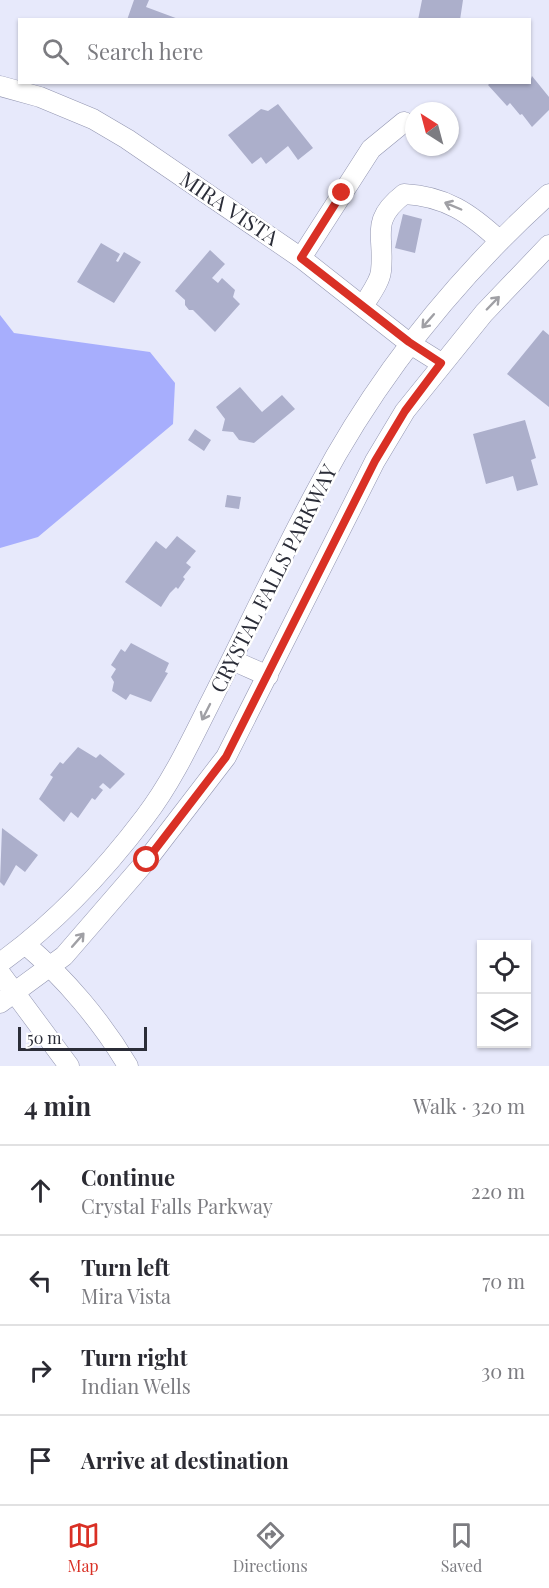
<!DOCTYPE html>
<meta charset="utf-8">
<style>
body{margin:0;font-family:"Playfair Display",serif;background:#f7f7f7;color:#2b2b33}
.controls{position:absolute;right:18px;bottom:18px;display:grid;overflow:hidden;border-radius:0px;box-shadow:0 2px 4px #0004}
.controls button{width:54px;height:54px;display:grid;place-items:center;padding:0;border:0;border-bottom:2px solid #e1e1e2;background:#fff;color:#2b2b33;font:30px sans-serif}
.compass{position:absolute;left:405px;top:102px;width:54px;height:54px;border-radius:50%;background:#fff;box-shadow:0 2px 4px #0004;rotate:324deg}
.scale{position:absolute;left:18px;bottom:15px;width:129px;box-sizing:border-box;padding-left:6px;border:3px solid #2b2d38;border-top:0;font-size:16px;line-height:21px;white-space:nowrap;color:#2b2d38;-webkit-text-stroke:4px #fff;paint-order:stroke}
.stop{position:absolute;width:18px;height:18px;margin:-14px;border:4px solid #d93025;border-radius:50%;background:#fff}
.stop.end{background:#d93025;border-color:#fff;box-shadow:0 2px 6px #0008}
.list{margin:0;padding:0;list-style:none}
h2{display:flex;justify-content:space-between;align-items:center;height:78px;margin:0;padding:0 24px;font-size:26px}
h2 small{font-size:20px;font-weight:400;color:#7c7c81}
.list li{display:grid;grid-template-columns:39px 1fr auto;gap:18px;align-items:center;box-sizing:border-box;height:90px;padding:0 24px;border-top:2px solid #e1e1e2}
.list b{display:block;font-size:22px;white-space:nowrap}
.list p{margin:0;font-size:20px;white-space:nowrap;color:#7c7c81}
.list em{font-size:20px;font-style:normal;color:#7c7c81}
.icon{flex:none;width:33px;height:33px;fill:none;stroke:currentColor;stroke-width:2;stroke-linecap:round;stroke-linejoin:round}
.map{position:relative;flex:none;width:549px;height:1066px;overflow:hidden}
.search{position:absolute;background:#fff;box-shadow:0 2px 4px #0004;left:18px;right:18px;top:18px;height:66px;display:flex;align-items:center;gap:15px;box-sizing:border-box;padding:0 21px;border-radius:0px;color:#7c7c81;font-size:22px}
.sheet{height:438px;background:#fff}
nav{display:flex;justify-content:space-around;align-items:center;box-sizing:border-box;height:84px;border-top:2px solid #e1e1e2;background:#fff;font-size:16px;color:#7c7c81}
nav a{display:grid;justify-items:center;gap:3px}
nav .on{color:#d93025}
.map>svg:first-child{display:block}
.forest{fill:#a7aefd}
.building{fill:#acafcb}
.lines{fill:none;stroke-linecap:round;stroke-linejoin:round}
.minor-casing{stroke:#9295b0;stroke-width:21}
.minor{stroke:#fff;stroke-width:20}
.oneway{stroke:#a0a0a5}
.route{stroke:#d93025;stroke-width:8}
.labels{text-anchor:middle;stroke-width:5;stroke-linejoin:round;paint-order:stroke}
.street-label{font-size:21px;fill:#2b2d38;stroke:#fff}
</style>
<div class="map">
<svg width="549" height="1066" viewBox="0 0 549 1066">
<rect width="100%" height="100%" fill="#e7e9fb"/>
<!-- forest -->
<path class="forest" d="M0,315L14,333L150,352L175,383L173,424L38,537L0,548Z"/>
<!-- building -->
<path class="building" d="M134,0H149L146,7L181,20H127Z
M422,0H463L460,20H418Z
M532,76L549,97V110L532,127L522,114L520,115L510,103L507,106L488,85L491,82H530Z
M278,104L313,148L298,160L288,146L266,164L261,157L252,164L228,135L261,109L268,111Z
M403,214L422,219L415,253L395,248Z
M101,243L120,254L116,261L118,262L124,252L141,262L114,303L77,282Z
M210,250L225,264L212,278L218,283L222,278L235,290L233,297L240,304L215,332L193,310H189L185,305V300L175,291Z
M543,330L549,335V407L507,374Z
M240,387L262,412L282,395L295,409L254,443L239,440L233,432L222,431L225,419L216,407Z
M525,420L536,458L531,460L538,485L517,491L513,476L486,484L473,434Z
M195,429L211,440L204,451L188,440Z
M227,495L241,497L239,509L225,507Z
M177,536L196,551L186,563L191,567L183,577L185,579L178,589L176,587L170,593L161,607L125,582L156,541L166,549Z
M131,643L169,663L165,672L168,673L151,702L130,694L126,700L112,691L114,682L111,677L116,669L111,665L121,649L125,652Z
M78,747L96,758L100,754L125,774L110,789L103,783L99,787L103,790L95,800L92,798L78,818L71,812L64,822L39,799L53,777L50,775L60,762L63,764Z
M2,828L38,855L25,872L16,865L4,886L0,882Z"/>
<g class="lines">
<!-- minor casing -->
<g class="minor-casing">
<path id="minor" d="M0,86L40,97L93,119L127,139L301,258L409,343L441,363
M301,258L371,149L404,122
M364,305C369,296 380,282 381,271C385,235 369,221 404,194C445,196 470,213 500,241
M232,660L268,676
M25,944C65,978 102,1022 128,1066
M0,963C54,924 105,870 145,817C171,783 190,743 209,705C246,632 280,558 319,486C378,375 456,278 549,194
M0,973L69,1066
M0,1003L64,956L147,860L226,757L375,461L405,411L484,313L549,245"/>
</g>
<!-- minor -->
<use href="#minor" class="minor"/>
</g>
<!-- one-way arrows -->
<defs><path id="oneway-shaft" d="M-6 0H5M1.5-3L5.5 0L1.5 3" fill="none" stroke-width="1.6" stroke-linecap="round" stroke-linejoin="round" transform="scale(1.5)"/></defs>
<g class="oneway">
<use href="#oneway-shaft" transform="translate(453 206) rotate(-157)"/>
<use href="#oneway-shaft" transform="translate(493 303) rotate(-46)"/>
<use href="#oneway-shaft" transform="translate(428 321) rotate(131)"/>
<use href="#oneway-shaft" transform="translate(206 712) rotate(117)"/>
<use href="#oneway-shaft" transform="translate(78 940) rotate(-49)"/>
</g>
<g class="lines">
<!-- route -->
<path class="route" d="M147,860L226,757L375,461L405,411L441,363L409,342L301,258L342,193"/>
</g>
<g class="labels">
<!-- street labels -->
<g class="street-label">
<text transform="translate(229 209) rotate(34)" y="7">MIRA VISTA</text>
<text transform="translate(274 579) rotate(-63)" y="7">CRYSTAL FALLS PARKWAY</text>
</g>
</g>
</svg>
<div class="controls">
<button><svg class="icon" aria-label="locate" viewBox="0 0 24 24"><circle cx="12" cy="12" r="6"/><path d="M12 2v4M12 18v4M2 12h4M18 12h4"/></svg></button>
<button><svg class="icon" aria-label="layers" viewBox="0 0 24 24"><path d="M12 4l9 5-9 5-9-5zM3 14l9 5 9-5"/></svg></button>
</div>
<svg class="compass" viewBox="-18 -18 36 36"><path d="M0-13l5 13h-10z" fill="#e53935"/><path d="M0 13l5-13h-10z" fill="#7c7c81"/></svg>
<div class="scale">50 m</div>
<div class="stop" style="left:147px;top:860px"></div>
<div class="stop end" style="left:342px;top:193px"></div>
<div class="search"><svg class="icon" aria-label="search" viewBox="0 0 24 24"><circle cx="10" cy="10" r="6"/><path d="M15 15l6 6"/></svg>Search here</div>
</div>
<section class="sheet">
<h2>4 min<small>Walk · 320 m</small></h2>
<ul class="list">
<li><svg class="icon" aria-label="ahead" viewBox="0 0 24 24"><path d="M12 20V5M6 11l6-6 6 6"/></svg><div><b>Continue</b><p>Crystal Falls Parkway</p></div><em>220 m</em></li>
<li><svg class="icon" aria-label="left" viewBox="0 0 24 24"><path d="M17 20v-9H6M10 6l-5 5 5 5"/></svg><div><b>Turn left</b><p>Mira Vista</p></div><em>70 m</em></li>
<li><svg class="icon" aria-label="right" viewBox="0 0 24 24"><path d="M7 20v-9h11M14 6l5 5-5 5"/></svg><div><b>Turn right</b><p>Indian Wells</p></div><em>30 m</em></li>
<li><svg class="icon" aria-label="arrive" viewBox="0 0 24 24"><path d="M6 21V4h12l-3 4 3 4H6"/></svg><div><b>Arrive at destination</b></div></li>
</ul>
</section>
<nav>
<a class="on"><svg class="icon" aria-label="map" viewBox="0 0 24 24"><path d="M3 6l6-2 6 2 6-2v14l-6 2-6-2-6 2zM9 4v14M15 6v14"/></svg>Map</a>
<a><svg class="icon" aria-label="directions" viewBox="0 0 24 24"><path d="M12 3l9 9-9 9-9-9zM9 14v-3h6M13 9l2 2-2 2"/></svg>Directions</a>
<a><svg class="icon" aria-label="saved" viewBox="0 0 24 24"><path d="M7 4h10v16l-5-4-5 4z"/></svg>Saved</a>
</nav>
